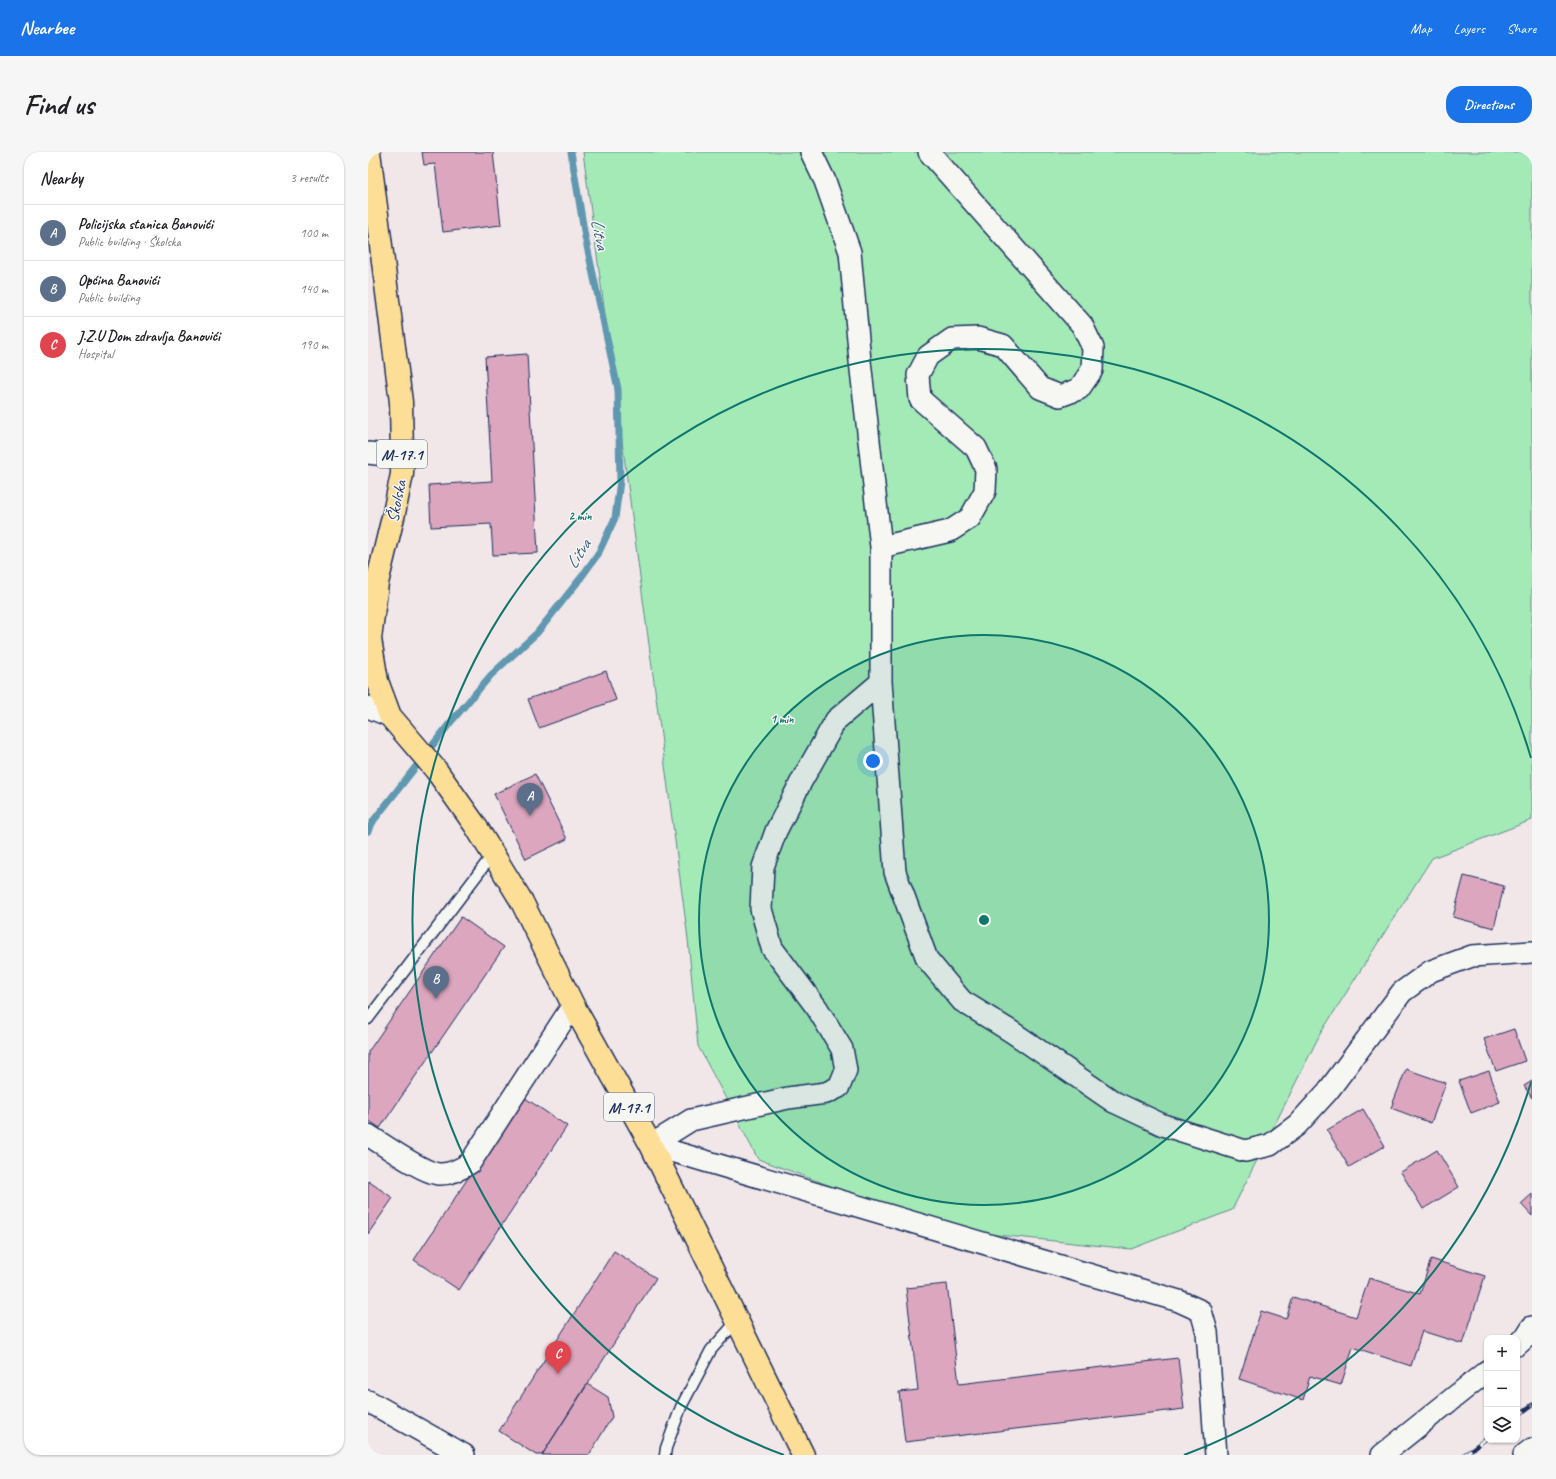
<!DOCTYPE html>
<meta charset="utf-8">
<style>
body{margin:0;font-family:Caveat,sans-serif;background:#f6f6f6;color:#202124}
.controls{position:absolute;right:12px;bottom:12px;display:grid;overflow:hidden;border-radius:8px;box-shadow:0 1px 3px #0004}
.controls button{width:36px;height:36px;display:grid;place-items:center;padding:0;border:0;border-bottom:1px solid #e0e0e0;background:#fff;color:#202124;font:20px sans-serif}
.you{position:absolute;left:505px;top:609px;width:14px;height:14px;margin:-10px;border:3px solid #fff;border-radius:50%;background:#1a73e8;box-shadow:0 0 0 6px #1a73e833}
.badge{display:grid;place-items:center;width:26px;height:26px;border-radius:50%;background:#1a73e8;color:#fff;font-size:13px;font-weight:700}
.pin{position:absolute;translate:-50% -33px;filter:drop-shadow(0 1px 2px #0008)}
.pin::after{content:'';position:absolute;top:21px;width:14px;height:12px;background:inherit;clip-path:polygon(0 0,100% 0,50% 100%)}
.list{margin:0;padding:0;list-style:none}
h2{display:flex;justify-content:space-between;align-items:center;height:52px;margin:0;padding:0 16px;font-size:17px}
h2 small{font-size:13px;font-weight:400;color:#757577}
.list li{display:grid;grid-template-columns:26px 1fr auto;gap:12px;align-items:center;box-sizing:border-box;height:56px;padding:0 16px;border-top:1px solid #e0e0e0}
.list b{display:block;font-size:15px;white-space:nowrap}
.list p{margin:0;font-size:13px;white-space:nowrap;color:#757577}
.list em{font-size:13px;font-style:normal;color:#757577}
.icon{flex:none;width:22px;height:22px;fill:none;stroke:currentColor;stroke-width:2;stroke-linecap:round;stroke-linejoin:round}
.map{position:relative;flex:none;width:1164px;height:1303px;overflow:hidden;border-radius:16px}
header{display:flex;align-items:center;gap:24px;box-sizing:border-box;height:56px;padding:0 20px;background:#1a73e8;color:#fff}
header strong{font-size:19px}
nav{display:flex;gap:22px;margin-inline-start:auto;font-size:14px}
.intro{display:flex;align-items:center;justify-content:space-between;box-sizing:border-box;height:96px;padding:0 24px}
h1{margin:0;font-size:28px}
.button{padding:10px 18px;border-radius:16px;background:#1a73e8;color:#fff;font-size:14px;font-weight:700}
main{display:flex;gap:24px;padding:0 24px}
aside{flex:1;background:#fff;border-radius:16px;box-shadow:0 1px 3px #0004}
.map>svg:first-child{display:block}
.green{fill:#a3eab7;stroke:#5f8c8a}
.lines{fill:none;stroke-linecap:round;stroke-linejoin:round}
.stream{stroke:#5f98b0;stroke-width:7}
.building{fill:#dba6be;stroke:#1b2f5e}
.service-casing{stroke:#1b2f5e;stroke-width:13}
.minor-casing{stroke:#1b2f5e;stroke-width:24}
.primary-casing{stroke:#1b2f5e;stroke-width:25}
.service{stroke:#f6f6f2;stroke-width:10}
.minor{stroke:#f6f6f2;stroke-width:21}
.primary{stroke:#fdde96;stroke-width:22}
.rail-casing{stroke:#1b2f5e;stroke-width:4.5}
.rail{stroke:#f6f6f2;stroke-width:3;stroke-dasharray:9;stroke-linecap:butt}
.ring{fill:none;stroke:#0f766e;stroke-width:2}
.labels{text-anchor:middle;stroke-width:3;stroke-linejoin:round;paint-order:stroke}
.shield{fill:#f6f6f2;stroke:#5d6b8a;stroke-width:1}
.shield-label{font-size:16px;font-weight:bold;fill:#1b2f5e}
.street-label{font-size:17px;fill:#1b2f5e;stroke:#f6f6f2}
.water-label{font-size:18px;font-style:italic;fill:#385b80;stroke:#f6f6f2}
.centre{fill:#0f766e;stroke:#f6f6f2;stroke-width:2}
.ring-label{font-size:12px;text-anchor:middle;font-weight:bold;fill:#0f766e;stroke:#f6f6f2;stroke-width:3;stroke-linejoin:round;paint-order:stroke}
</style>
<header>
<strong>Nearbee</strong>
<nav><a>Map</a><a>Layers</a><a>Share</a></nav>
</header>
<div class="intro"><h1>Find us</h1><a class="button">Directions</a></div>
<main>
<aside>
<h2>Nearby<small>3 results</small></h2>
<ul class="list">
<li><span class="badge" style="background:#5c6f8a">A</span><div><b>Policijska stanica Banovići</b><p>Public building · Školska</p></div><em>100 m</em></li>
<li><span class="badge" style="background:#5c6f8a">B</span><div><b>Općina Banovići</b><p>Public building</p></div><em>140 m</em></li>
<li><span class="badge" style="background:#e0444e">C</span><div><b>J.Z.U Dom zdravlja Banovići</b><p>Hospital</p></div><em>190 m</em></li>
</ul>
</aside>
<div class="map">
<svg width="1164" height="1303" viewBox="0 0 1164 1303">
<rect width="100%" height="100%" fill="#f1e6e8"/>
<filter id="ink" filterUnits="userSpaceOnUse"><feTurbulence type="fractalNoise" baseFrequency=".025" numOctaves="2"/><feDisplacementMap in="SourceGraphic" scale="8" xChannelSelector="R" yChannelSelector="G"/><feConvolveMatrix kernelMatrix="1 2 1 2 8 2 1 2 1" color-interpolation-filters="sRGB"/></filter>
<g filter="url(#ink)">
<!-- green -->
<path class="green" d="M215,0H1164V668L1064,706L952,882L864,1058L763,1097L581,1078L390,1007L330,894L320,787L251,266Z"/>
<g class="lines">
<!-- stream -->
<path class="stream" d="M0,679L6,668L82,571L123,523L169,481L212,427L230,402L247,366L252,329L250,237L217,85L203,0"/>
</g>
<!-- building -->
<path class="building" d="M54,0H125L133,73L75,80L67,12L56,13Z
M159,202L170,401L125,403L123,372L63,375L61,333L124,329L117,205Z
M238,519L248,548L171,576L160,547Z
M167,622L199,687L158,707L126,642Z
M1096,724L1136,734L1126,776L1085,765Z
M93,765L136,795L12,976L0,968V900Z
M1146,877L1157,909L1128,919L1116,887Z
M1038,917L1078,931L1063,971L1023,956Z
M1121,919L1132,950L1103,961L1091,929Z
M1164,929V946L1156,934Z
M154,944L199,974L91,1138L46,1108Z
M995,957L1017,994L981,1015L959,978Z
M1069,998L1091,1035L1055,1057L1033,1020Z
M0,1029L25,1046L0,1082Z
M1164,1042V1064L1153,1052Z
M246,1099L288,1126L174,1303H168L131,1279Z
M1063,1107L1117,1124L1095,1192L1054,1179L1043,1214L985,1195L973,1233L942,1224L935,1248L871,1227L893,1159L918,1167L925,1145L988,1165L1001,1126L1052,1142Z
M579,1132L591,1232L810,1206L816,1257L537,1290L531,1240L550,1238L538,1136Z
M219,1232L240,1245L244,1265L221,1303H174Z"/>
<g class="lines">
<!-- service casing -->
<g class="service-casing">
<path id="service" d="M0,867L125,702
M297,1303L298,1296L313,1255L343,1198L369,1169"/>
</g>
<!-- minor casing -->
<g class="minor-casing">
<path id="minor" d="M0,301L34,305
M513,395L582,379L602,366L617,339L618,317L608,296L552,247L550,223L560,204L584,187L610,186L635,193L672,236L692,244L711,237L724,218L725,196L714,173L561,0
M513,530L527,720L559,807L594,849L644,880L746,950L795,973L877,999L902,993L929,973L960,939L1034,840L1063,819L1104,804L1164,800
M0,555L22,564
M0,983C16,993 54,1020 70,1022C81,1023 93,1017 102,1011L205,853
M283,993L323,968L420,946L458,941L471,935L478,918L474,897L449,856L404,796L393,757L395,715L408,679L434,628L468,568L513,530V395L492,209L482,100L457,29L443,0
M283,993L811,1149L833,1159L839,1180L848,1303
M1149,1193L1157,1186L1164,1175
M0,1249L96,1303
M1014,1303L1119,1219
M1156,1303L1164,1297"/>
</g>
<!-- primary casing -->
<g class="primary-casing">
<path id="primary" d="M1,0L33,250L34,305V322L26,361L9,431L2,487L9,529L22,564L68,618L107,673L153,748L205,853L283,993L435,1303"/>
</g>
<!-- service -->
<use href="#service" class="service"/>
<!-- minor -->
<use href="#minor" class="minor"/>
<!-- primary -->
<use href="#primary" class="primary"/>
<!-- rail casing -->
<g class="rail-casing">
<path id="rail" d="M1149,1264L1164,1253
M1096,1303L1119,1286"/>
</g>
<!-- rail -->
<use href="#rail" class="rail"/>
</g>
</g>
<!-- distance rings -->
<circle cx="616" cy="768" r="285" fill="#0f766e" fill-opacity=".12"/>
<g class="ring">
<circle cx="616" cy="768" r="285"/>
<path d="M1163 930A571 571 0 0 1 816 1303M416 1303A571 571 0 1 1 1163 606"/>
</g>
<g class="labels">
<!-- shield labels -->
<g class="shield">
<rect x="9" y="288" width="50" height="28" rx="3"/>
<rect x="236" y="941" width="50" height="28" rx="3"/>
</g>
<g class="shield-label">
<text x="34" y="308">M-17.1</text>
<text x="261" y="961">M-17.1</text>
</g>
<!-- street labels -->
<g class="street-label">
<text transform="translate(28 349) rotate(-78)" y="6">Školska</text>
</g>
<!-- water labels -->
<g class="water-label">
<text transform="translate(232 82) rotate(79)" y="6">Litva</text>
<text transform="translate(210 402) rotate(-57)" y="6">Litva</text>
</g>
</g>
<circle cx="616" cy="768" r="6" class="centre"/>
<g class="ring-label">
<text x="212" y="368">2 min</text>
<text x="414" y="571">1 min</text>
</g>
</svg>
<div class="controls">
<button>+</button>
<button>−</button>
<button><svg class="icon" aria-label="layers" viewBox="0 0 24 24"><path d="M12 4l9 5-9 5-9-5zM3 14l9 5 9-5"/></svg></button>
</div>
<div class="you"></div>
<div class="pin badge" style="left:162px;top:664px;background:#5c6f8a">A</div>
<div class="pin badge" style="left:68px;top:847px;background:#5c6f8a">B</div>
<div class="pin badge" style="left:190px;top:1222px;background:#e0444e">C</div>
</div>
</main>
